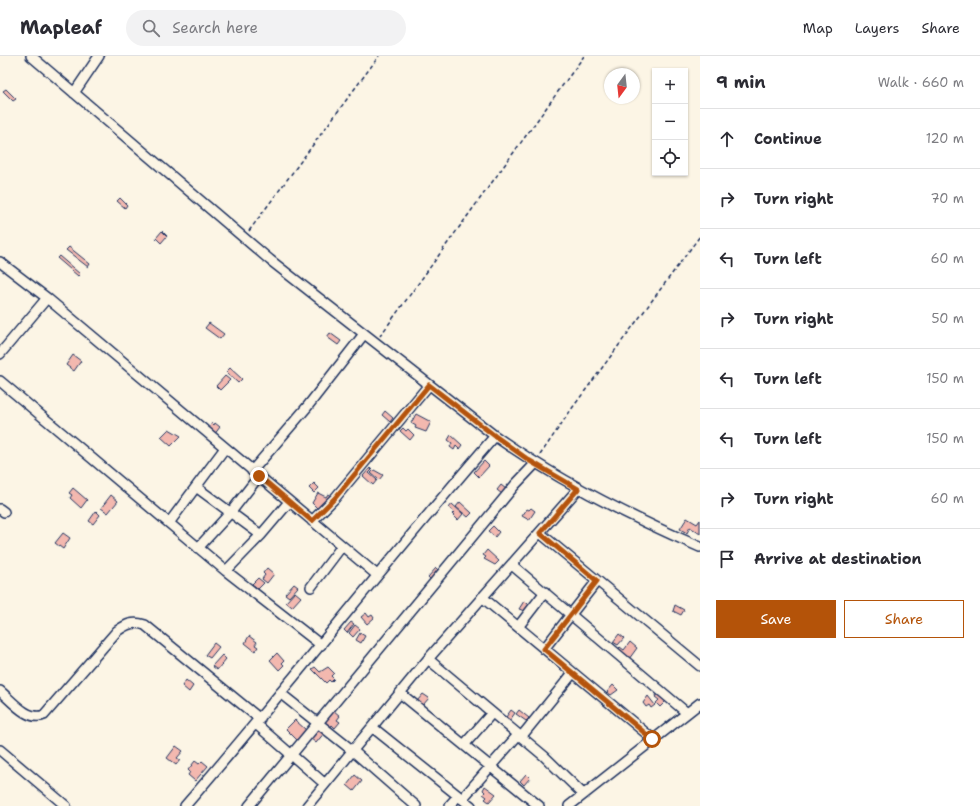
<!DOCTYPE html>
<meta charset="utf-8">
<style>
body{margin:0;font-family:"Shantell Sans",sans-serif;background:#f2f2f3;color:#2b2b33}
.controls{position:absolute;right:12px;top:12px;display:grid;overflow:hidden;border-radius:0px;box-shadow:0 1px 3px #0004}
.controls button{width:36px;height:36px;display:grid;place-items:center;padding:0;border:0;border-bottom:1px solid #e1e1e2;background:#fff;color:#2b2b33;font:20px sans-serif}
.compass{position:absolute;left:604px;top:12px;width:36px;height:36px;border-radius:50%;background:#fff;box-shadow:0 1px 3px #0004;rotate:195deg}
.stop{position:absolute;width:12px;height:12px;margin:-9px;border:3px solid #b45309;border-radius:50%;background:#fff}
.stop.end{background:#b45309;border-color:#fff;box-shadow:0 1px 4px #0008}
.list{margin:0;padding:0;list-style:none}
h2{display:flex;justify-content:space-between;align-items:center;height:52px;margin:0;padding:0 16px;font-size:17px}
h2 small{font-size:13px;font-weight:400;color:#7c7c81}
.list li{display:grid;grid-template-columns:26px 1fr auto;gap:12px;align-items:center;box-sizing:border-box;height:60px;padding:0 16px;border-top:1px solid #e1e1e2}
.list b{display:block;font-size:15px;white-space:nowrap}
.list em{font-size:13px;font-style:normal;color:#7c7c81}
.actions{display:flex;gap:8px;padding:12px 16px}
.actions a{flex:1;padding:9px 0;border:1px solid #b45309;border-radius:0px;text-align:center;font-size:14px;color:#b45309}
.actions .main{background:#b45309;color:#fff}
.icon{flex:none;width:22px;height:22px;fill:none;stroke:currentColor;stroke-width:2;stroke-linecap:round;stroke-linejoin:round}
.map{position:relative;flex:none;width:700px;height:750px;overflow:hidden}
header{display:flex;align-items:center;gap:24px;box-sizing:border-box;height:56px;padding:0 20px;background:#fff;border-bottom:1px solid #e1e1e2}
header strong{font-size:19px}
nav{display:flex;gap:22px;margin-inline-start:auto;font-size:14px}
.search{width:280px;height:36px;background:#f2f2f3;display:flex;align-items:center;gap:10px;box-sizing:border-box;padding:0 14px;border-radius:22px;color:#7c7c81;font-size:15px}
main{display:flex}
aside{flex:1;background:#fff}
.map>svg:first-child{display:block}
.building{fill:#f3b8af;stroke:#1b2f5e}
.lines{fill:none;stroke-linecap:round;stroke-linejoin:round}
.street-casing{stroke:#1b2f5e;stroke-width:12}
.path{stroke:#1b2f5e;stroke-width:1.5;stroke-dasharray:4 3;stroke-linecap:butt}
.street{stroke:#fcf5e5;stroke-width:9}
.route{stroke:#b45309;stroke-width:5}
</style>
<header>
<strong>Mapleaf</strong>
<div class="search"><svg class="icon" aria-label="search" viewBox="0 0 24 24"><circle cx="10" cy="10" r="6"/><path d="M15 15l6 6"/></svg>Search here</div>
<nav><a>Map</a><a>Layers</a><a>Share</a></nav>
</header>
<main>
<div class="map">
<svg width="700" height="750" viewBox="0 0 700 750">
<rect width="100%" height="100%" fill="#fcf5e5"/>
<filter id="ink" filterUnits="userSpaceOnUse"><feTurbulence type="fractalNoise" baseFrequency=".025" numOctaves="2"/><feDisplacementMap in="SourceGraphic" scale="8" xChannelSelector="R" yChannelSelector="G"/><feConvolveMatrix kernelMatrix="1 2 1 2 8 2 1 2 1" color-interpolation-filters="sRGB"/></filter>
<g filter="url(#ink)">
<!-- building -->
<path class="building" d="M6,33L16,43L13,45L3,35Z
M120,142L127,149L125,152L117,145Z
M162,175L167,180L161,187L156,182Z
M69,191L90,208L88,211L66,194Z
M59,200L80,218L78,220L57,202Z
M209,267L224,278L220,283L205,272Z
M330,277L341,285L338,289L327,281Z
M73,299L81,305L74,315L66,309Z
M230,312L242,323L238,327L226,316Z
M225,320L230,324L220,334L216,330Z
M385,355L393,362L390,366L382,359Z
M416,358L431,366L426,376L415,372L416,370L411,367Z
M212,367L214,369L215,367L220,371L214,379L209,376L211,373L209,372Z
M403,372L406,375L408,373L414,379L410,384L400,375Z
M169,373L181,380L171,390L161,381Z
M451,379L462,389L459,393L456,390L454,394L450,391L452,387L448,384Z
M484,405L489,410L479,421L474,416Z
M370,412L372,414L369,417L377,424L373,429L363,420Z
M374,414L383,419L379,424L371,417Z
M314,427L319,432L314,437L309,432Z
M501,429L506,433L502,438L497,434Z
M73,432L87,444L81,452L70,442L72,439L69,437Z
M318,437L326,441L328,438L331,440L319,454L312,447Z
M111,439L118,445L108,457L101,452Z
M460,446L472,457L468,461L456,451Z
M452,448L463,458L458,464L452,458L454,456L449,452Z
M531,452L535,455L529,464L522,460L527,453L529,454Z
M96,455L100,459L93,468L89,465Z
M687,462L697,468L700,464V478L690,471L687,477L680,473Z
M493,470L499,476L495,481L488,475Z
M63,477L70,482L63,493L55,487Z
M487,494L499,505L495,509L484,503L486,501L483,499Z
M267,512L274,518L267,527L262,523L265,519L263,517Z
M436,512L439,515L431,524L428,521Z
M258,522L264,527L258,533L252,528Z
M294,528L298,531L289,541L285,538Z
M295,536L301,541L292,551L286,546Z
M524,545L531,550L527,556L519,553Z
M675,549L684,554L681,559L673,555Z
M366,557L369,561L372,559L374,562L367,568L361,561Z
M351,566L354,568L347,577L344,574Z
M355,569L360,573L353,581L349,577Z
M360,577L365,580L361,587L356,584Z
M619,578L624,582L618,589L613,586Z
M249,580L257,586L255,589L258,591L255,595L245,587Z
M630,586L637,592L629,603L617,594L620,591L624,594Z
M214,587L219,591L210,602L205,599Z
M277,597L284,605L282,607L284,609L279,614L270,604Z
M222,599L226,603L217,614L212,610Z
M315,611L320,616L328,611L334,617L331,620L334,623L331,626L329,624L326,627L312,613Z
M186,624L193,630L189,636L182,630Z
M613,629L618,634L611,639L607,636Z
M659,636L667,644L660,651L656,647L659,644L655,641Z
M423,638L429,642L423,649L417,645Z
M648,640L655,649L651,652L649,649L646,651L643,647Z
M333,654L340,660L337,664L340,666L335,672L332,669L329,673L322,668Z
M511,654L515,657L510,664L506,661Z
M519,654L529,662L526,665L516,658Z
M295,664L306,674L303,677L305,680L299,686L286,673Z
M319,671L325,676L316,687L310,682Z
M176,690L183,695L177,702L180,704L176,709L167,702Z
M195,705L199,708L202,705L208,710L195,725L188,719L190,716L188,714Z
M526,718L530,722L524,729L520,725Z
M355,719L362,725L354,735L347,729Z
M485,730L496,738L489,746L485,743L487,741L483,738L485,736L483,734Z"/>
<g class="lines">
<!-- street casing -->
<g class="street-casing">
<path id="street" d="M31,0L270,204L495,380C559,425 628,460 700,491
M74,37L99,0
M0,206L47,242L377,519
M0,298L47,242
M0,325L226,515L321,589
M252,415L307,351L364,278
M196,431L261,479
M0,453L4,456
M312,465L335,442L429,329
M169,467L225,392
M540,477L700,610
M198,492L231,456L259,420
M512,509L687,657
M226,515L261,479L289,446
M311,531L342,490
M482,541L653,683
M518,571L545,536
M544,593L597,525
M428,603L544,700L583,738
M0,635C11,644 28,666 44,659L117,575C127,568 133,565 145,569L260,663
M280,637L353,695L416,750
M400,637L539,750
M256,668L325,728
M372,671L471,750
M521,681L573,617
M464,689L492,657
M0,694L66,750
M462,743L518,679
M185,750C290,629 389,502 495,380
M249,750L515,429L535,408
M307,750L428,603L578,433
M449,750L458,740
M569,750L700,647"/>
</g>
<!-- path -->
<path class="path" d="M249,175L379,0
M380,280L584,0
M540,399L573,351L700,180"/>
<!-- street -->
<use href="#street" class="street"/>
</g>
</g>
<g class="lines" filter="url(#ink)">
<!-- route -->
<path class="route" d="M259,420L312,465L335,442L429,329L495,380L530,405L578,433L540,477L597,525L544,593L652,683"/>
</g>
</svg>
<div class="controls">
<button>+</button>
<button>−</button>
<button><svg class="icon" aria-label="locate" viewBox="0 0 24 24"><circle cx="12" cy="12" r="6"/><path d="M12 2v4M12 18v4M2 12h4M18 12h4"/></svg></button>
</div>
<svg class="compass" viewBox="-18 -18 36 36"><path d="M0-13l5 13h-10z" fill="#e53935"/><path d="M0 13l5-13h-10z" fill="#7c7c81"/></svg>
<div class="stop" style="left:652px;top:683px"></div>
<div class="stop end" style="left:259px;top:420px"></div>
</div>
<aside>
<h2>9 min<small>Walk · 660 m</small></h2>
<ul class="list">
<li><svg class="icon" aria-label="ahead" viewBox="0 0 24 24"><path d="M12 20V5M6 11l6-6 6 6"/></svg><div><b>Continue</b></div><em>120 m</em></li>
<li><svg class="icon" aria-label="right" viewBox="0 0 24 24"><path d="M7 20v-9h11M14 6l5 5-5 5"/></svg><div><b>Turn right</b></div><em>70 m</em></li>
<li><svg class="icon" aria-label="left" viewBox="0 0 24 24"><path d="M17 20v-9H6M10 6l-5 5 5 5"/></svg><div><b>Turn left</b></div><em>60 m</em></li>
<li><svg class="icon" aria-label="right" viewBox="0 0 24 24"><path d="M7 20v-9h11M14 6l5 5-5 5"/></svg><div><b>Turn right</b></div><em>50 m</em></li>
<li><svg class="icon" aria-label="left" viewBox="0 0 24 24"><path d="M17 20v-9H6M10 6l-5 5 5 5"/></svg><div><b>Turn left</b></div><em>150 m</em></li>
<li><svg class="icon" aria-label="left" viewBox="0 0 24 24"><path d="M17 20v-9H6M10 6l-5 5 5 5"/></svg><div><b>Turn left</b></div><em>150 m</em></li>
<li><svg class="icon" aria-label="right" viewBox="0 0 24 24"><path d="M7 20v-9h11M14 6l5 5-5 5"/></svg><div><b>Turn right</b></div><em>60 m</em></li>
<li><svg class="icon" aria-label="arrive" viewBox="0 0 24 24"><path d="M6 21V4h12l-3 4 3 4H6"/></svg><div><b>Arrive at destination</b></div></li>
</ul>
<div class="actions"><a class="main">Save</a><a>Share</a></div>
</aside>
</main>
